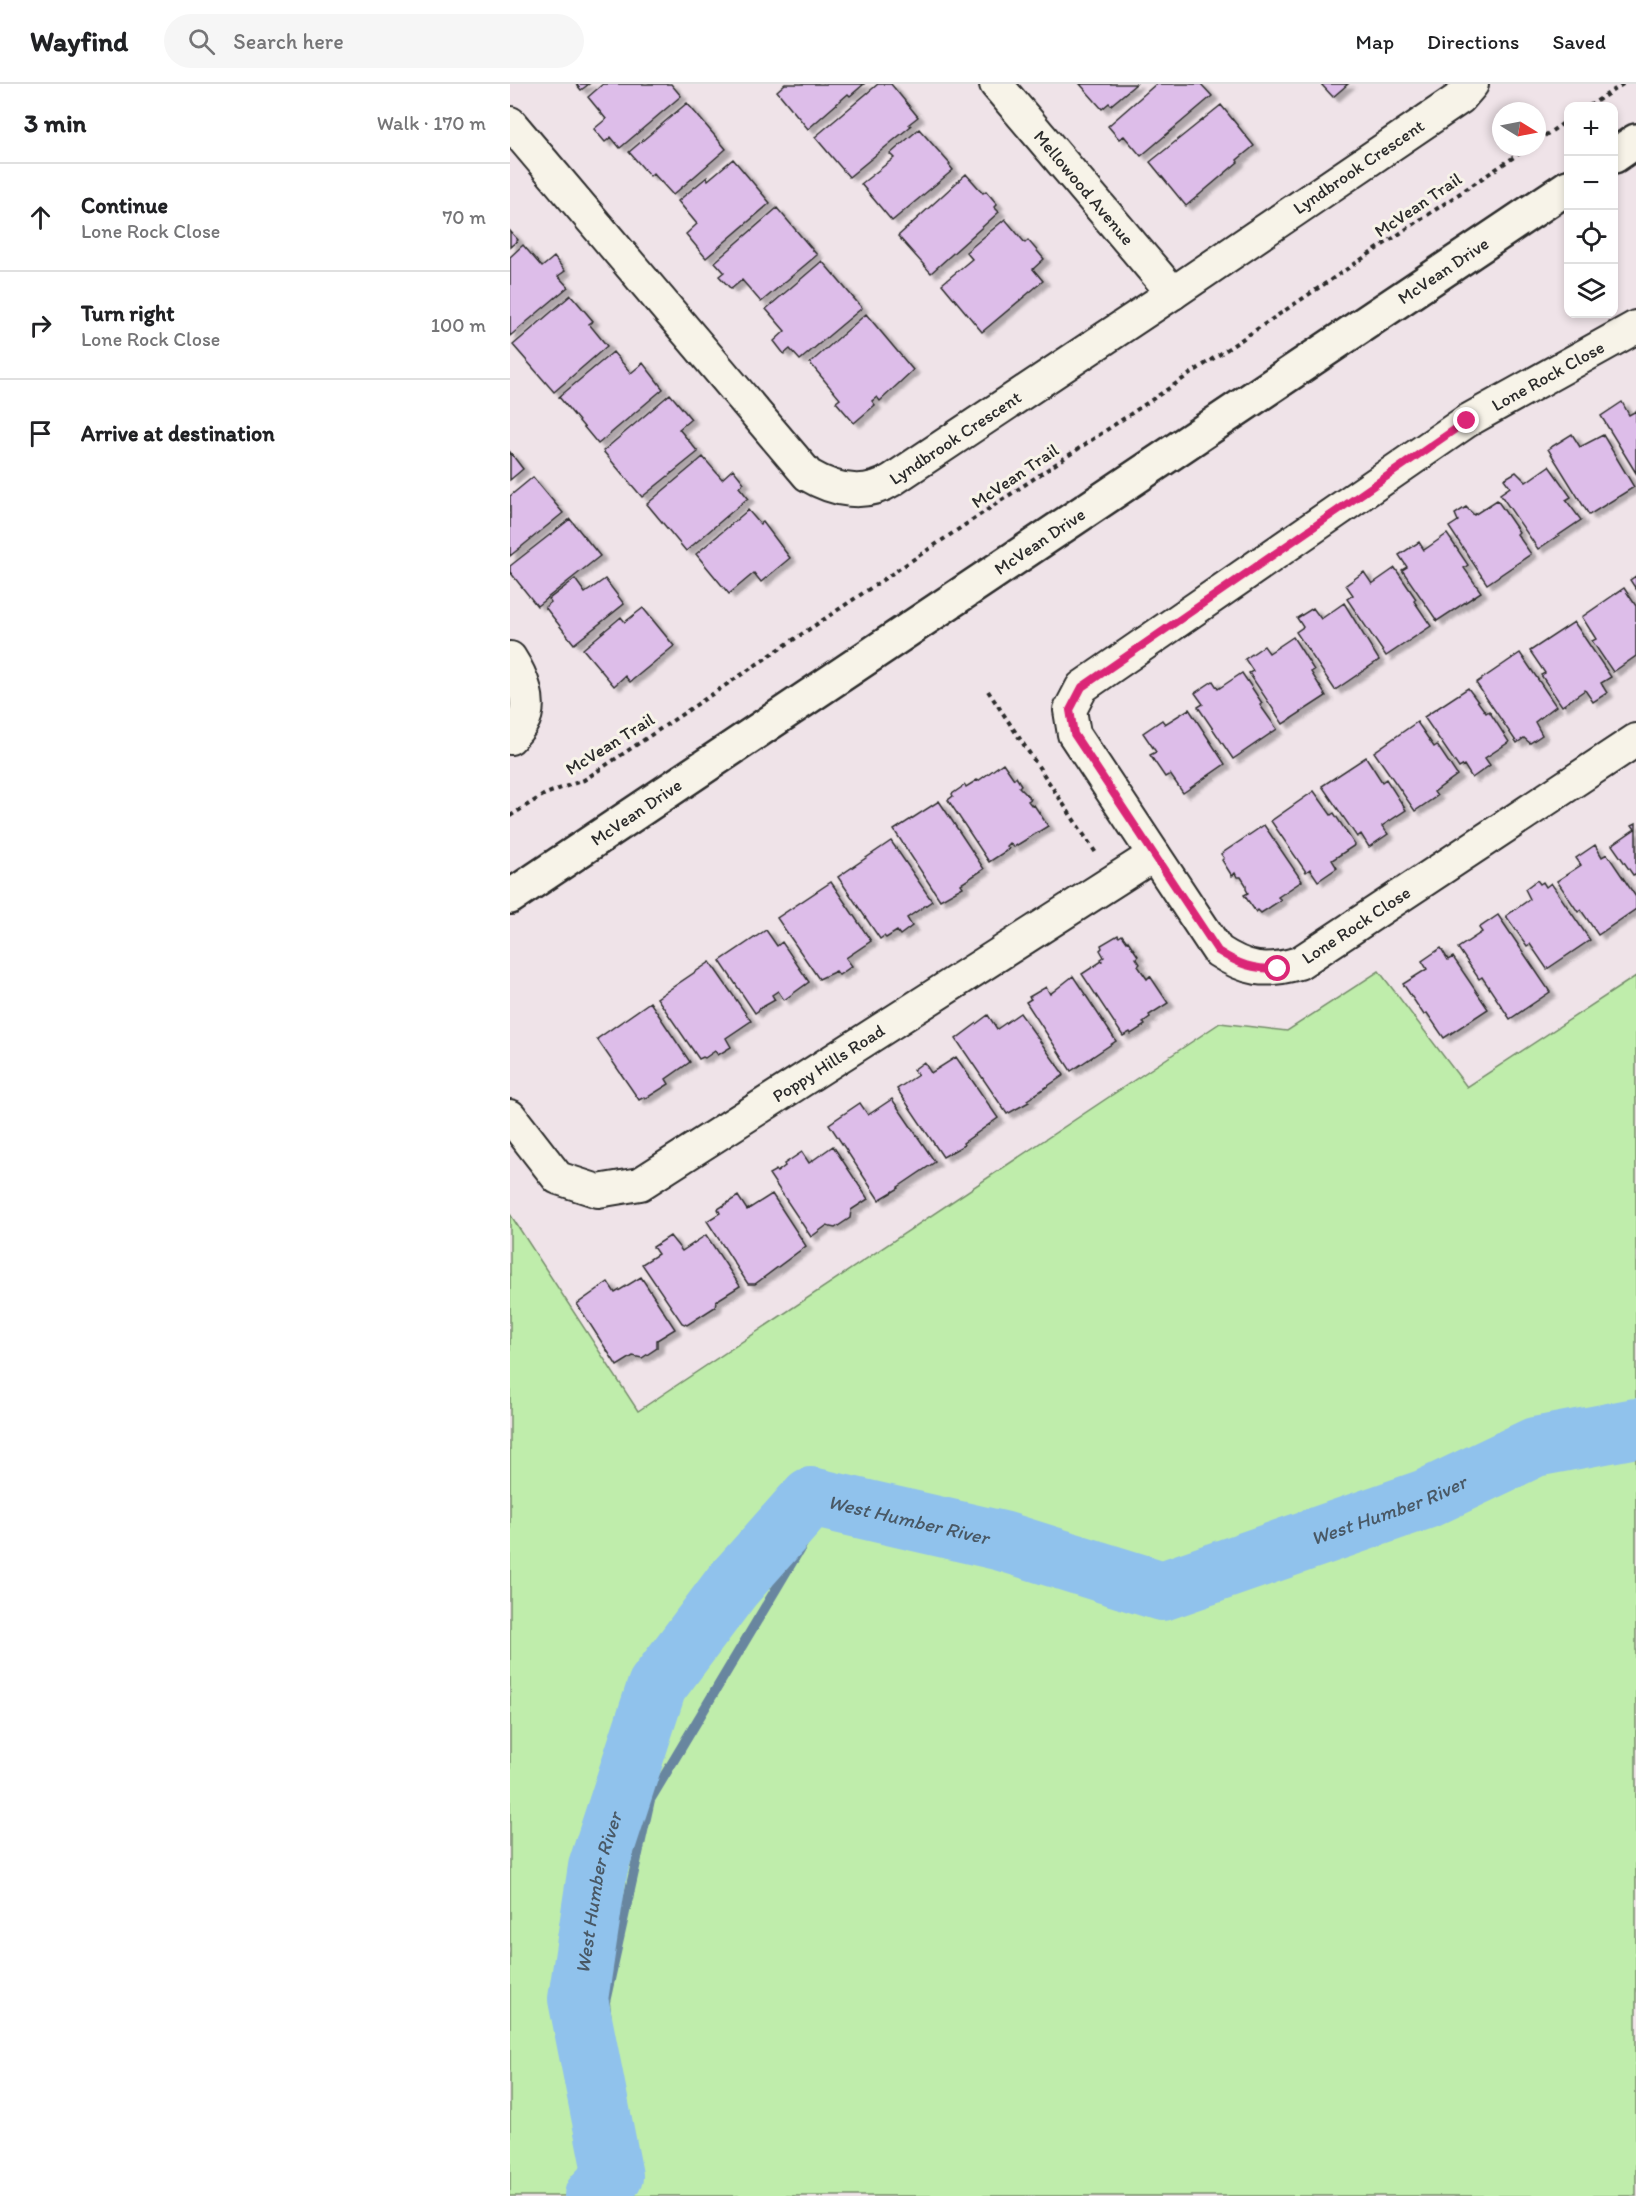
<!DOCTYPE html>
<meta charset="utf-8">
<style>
body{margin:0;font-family:Itim,sans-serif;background:#f6f6f6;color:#202124}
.controls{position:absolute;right:18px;top:18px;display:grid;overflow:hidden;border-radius:12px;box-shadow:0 3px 9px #0003}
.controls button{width:54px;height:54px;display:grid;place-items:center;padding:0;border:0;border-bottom:2px solid #e0e0e0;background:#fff;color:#202124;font:30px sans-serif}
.compass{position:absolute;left:982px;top:18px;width:54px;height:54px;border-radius:50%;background:#fff;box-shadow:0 3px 9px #0003;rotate:100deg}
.stop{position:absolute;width:18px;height:18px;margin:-14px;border:4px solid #db2777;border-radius:50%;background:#fff}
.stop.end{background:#db2777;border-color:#fff;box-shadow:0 2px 6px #0008}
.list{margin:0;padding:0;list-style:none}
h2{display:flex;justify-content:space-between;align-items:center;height:78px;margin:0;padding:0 24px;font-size:26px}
h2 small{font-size:20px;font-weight:400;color:#757577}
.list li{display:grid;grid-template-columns:39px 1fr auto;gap:18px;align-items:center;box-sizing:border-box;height:108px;padding:0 24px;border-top:2px solid #e0e0e0}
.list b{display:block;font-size:22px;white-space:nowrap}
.list p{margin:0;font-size:20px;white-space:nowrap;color:#757577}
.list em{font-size:20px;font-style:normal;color:#757577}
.icon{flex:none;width:33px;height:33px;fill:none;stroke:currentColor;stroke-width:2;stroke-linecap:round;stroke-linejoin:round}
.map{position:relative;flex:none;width:1126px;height:2112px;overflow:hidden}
header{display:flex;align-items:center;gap:36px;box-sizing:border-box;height:84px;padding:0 30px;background:#fff;border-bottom:2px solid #e0e0e0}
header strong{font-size:28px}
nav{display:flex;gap:33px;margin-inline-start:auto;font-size:21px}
.search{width:420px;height:54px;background:#f6f6f6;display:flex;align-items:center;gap:15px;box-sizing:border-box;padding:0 21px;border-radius:33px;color:#757577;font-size:22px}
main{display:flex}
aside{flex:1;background:#fff}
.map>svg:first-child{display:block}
.green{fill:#bfedab;stroke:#758c6b;stroke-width:1.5}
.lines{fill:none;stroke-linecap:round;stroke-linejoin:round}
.stream{stroke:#68869f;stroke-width:10}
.river{stroke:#90c2ec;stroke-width:60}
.building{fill:#ddbde9;stroke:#2b2b2b;stroke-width:1.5;filter:url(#shadow)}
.street-casing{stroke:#2b2b2b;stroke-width:36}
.secondary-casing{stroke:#2b2b2b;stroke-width:38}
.path{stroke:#2b2b2b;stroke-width:4;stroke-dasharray:4.5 4.5;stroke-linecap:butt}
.street{stroke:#f7f3e8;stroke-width:32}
.secondary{stroke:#f7f3e8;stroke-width:33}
.route{stroke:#db2777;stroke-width:8}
.labels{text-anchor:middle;stroke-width:6;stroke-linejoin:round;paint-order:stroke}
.street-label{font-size:18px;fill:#2b2b2b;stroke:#f7f3e8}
.water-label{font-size:20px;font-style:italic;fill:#495865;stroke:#f7f3e8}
</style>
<header>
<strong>Wayfind</strong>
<div class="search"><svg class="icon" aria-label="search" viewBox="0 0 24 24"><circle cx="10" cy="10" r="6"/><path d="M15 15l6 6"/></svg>Search here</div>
<nav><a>Map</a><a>Directions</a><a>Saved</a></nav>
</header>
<main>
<aside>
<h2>3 min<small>Walk · 170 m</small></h2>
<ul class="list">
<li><svg class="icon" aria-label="ahead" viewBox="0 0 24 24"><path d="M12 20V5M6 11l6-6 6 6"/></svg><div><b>Continue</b><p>Lone Rock Close</p></div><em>70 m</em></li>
<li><svg class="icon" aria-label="right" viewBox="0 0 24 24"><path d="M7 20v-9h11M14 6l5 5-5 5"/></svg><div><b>Turn right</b><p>Lone Rock Close</p></div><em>100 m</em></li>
<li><svg class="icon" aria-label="arrive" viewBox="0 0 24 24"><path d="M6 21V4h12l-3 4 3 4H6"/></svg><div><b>Arrive at destination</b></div></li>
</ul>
</aside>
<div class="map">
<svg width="1126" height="2112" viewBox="0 0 1126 2112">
<defs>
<filter id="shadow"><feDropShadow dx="6" dy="4" stdDeviation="1.5" flood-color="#0004"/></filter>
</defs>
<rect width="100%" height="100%" fill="#efe3e8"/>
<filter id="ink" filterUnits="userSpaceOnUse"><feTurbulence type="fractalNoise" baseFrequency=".0167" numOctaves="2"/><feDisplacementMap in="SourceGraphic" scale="12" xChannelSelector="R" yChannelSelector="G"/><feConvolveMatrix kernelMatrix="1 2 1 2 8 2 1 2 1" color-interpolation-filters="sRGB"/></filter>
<g filter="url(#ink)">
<!-- green -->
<path class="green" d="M869,887L957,1003L1126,892V2112H0V1130L128,1327L710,939L777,947Z"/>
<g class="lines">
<!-- stream -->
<path class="stream" d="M87,2112L110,2054L95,1918L140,1716L306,1438L356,1423L438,1432L563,1481L690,1499L795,1481L931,1417L1049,1334L1126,1327"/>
<!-- river -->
<path class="river" id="s1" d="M84,2112L103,2092L68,1915L88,1783L147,1602L222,1502L301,1413L492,1457L652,1507L916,1415L1025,1363L1126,1344"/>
</g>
<!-- building -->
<path class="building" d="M66,0H79L71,6Z
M93,0H161L171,12L110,64L101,53L95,58L84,45L96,35L78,13Z
M275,0H354L340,12L338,10L298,45L267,7Z
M368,0H381L408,33L399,40L401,42L339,93L305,53Z
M570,0H626L601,21L599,19L592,25Z
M646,0H691L702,12L631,72L614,52L609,55L598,42Z
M811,0H838L823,13Z
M177,19L216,65L163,111L143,89L140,92L119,68Z
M711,21L744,62L727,76L728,78L676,122L640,78Z
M409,45L440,80L439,81L443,86L382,137L351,100L384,74L380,70Z
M223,75L260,119L196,174L176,150L187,140L168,117L197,93L198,96Z
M456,90L473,109L476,107L487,120L484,123L489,128L421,189L388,152Z
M267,124L307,171L251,218L232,196L221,205L209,192L214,188L205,178Z
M495,135L515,159L518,156L534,175L523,185L533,197L472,248L432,200L462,175L456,168Z
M0,147L8,156L0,163Z
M13,161L32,183L44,173L55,187L48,192L58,203L0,252V173Z
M312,177L352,224L290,276L280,265L274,270L264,257L275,247L256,225Z
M61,211L83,237L79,240L97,262L44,308L3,261Z
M356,230L403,286L370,317L367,313L362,317L365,321L344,339L326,318L330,315L300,279Z
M103,268L121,289L133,279L153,305L88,360L49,313Z
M160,310L181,335L169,345L188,368L132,413L93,367Z
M1112,318L1119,331L1126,327V389L1091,332Z
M1062,350L1070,363L1093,351L1124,403L1079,431L1038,365Z
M0,368L13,385L0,396Z
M193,373L212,395L223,385L234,399L229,403L238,414L176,467L137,420Z
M1039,382L1061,413L1056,416L1071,436L1028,465L990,410L1000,403L994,395L1006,388L1016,398Z
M23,393L53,429L0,472V412Z
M987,416L1009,448L1007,450L1021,470L977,500L939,443L948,437L945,430L956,423L964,431Z
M238,426L250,440L253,438L280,474L251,498L244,489L219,510L186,470Z
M60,435L90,472L27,522L0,488V482Z
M937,450L958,481L954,484L971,508L927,537L892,486L897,483L889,471L909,458L914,466Z
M885,484L906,515L904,517L921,542L876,572L837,515L843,511L836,501L854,488L862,500Z
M1126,492V505L1120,496Z
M65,495L75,509L95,495L114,520L64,560L35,523L41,518L39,515Z
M1114,504L1126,522V572L1103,588L1082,557L1086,555L1072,533Z
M834,519L869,576L825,606L786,548L793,543L787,534L803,524L811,535Z
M133,524L164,562L120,598L115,592L104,602L73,565L111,533L115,538Z
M1064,538L1101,593L1091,599L1097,609L1083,618L1075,606L1052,622L1031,591L1035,589L1020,567Z
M783,553L804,586L801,588L816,612L773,640L739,589L743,587L735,575L754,562L759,569Z
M1010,569L1046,622L1025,638L1032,651L1020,659L1014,654L1007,659L966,599Z
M732,589L752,619L750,621L767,645L723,675L688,623L693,620L685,609L703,597L708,605Z
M958,604L976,629L979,627L999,658L975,674L980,681L962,694L954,681L949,684L914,633Z
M679,625L715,680L673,709L660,690L655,693L640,671L646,668L633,649L652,636L655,640Z
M907,638L924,663L927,661L947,691L924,708L927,712L905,727L864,668Z
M856,673L872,698L876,695L896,726L872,742L878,750L859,763L851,750L847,753L812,702Z
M493,679L504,695L506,693L511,701L509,703L521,715L518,717L522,722L524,721L538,742L504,763L500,759L497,762L499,765L479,778L438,716L443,712L442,710L455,701L456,703L467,696L468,697Z
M804,707L821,731L824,729L845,761L822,776L827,784L808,797L800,785L796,788L761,737Z
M429,717L474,785L451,800L453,803L430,816L384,746Z
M1126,739V792L1125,790L1123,791L1102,761L1125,745L1122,741Z
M754,741L792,797L768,813L771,816L751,829L748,826L746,828L734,811L738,809L736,805V801L731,793H727L725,789L722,792L712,776L714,774L711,770Z
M381,757L422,817L397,834L402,842L390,851L387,847L376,854L374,852L370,855L328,793Z
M1085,761L1092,773L1097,770L1126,813V825L1088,851L1071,826L1068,828L1047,797L1071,781L1066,774Z
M1027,796L1030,800L1033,798L1036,803L1041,799L1080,856L1037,885L1020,860L1017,862L996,832L1020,815L1015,805Z
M321,798L361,857L336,874L342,882L329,891L326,887L309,895L267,834Z
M988,831L1040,908L1000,935L972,893L969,895L948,864L972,848L969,844Z
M256,846L267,862L272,858L299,898L274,916L268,907L262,911L265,916L249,925V926L245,929L210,877Z
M608,851L609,853L612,851L617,858L618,857L628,872L626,874L630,880L628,882L637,895L640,892L658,919L639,931L640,933L633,938L635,941L621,950L620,948L613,952L572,890L592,877L591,875L594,873L590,866L592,864L591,861Z
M931,864L938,876L943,873L978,925L934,954L917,929L914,931L893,900L917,885L912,877Z
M200,878L241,937L216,954L221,963L208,971L205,967L195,974L193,973L189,975L147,914Z
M563,892L606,957L561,987L516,918L521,915L519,913L536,903L540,910Z
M140,918L180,978L156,995L159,1000L135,1015L134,1013L129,1016L87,955Z
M510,929L554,991L517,1016L519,1018L497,1030L446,955L478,931L487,945Z
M446,973L488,1034L453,1059L454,1061L433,1073L387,1005L408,991L403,986L414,978L421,989Z
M382,1015L425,1078L388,1103L389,1104L369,1116L319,1040L350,1019L358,1031Z
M323,1062L358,1115L341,1126L340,1134L325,1144L316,1142L301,1153L259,1090L266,1086L267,1088L275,1082L274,1080L292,1068L299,1079Z
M262,1110L296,1162L245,1200H238L197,1137L210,1129L208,1125L228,1112L237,1126Z
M196,1151L230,1202L206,1217L205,1223L177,1241L172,1239L132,1180L148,1170L143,1163L160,1152L172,1167Z
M131,1193L165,1245L147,1256V1264L132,1274L123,1272L107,1282L67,1220L98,1198L105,1209Z"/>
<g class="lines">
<!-- street casing -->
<g class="street-casing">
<g id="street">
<path id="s2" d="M486,0L663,209"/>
<path id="s3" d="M0,39L298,391C325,407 355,413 382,396L663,209L950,14L962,0"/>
<path id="s4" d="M1126,243L957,337L572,603L560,626L564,650L708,867C737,886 755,889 789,879L1126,656"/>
<path d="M0,574C11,591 24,619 12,639C9,644 4,649 0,654"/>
<path id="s5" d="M0,1032L48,1094L88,1107L130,1100L644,771"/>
</g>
</g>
<!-- secondary casing -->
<g class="secondary-casing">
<g id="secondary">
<path d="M1104,72L1126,57"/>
<path id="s6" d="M0,813L1058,103"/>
</g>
</g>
<!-- path -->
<path class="path" d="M1079,22L1113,0
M1027,57L1058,36
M478,607L586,769
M0,732L35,710L74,696L1019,63"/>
<!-- street -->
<use href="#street" class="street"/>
<!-- secondary -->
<use href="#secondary" class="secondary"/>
</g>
</g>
<g class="lines" filter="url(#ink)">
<!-- route -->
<path class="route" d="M768,885C742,885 730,881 708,867L564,650L560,626L572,603L957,337"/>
</g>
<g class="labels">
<!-- street labels -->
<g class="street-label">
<text dy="6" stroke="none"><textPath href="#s3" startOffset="1112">Lyndbrook Crescent</textPath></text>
<text dy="6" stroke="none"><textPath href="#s2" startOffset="136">Mellowood Avenue</textPath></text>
<text transform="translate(908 121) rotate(-34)" y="6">McVean Trail</text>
<text dy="6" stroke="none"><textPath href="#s6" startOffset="1124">McVean Drive</textPath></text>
<text transform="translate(1038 292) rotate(-29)" y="6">Lone Rock Close</text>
<text dy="6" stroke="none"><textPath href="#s3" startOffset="626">Lyndbrook Crescent</textPath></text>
<text transform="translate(505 392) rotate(-34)" y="6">McVean Trail</text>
<text dy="6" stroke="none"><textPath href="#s6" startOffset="638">McVean Drive</textPath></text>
<text transform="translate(100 660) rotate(-32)" y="6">McVean Trail</text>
<text dy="6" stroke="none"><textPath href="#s6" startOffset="152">McVean Drive</textPath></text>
<text dy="6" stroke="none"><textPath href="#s4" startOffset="1126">Lone Rock Close</textPath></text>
<text dy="6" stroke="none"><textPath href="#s5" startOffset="387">Poppy Hills Road</textPath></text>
</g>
<!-- water labels -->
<g class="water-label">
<text dy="7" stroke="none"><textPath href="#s1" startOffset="1380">West Humber River</textPath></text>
<text dy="7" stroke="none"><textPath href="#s1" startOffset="876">West Humber River</textPath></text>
<text dy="7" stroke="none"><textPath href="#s1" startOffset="316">West Humber River</textPath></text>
</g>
</g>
</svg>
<div class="controls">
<button>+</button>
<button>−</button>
<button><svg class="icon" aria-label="locate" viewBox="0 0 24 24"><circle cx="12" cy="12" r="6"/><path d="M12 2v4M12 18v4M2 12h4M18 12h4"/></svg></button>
<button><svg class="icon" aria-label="layers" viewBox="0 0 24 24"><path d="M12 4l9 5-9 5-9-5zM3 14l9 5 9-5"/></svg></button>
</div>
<svg class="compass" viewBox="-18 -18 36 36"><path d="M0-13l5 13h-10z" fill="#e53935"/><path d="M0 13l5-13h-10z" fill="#757577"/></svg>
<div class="stop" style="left:768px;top:885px"></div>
<div class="stop end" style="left:957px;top:337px"></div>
</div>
</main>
